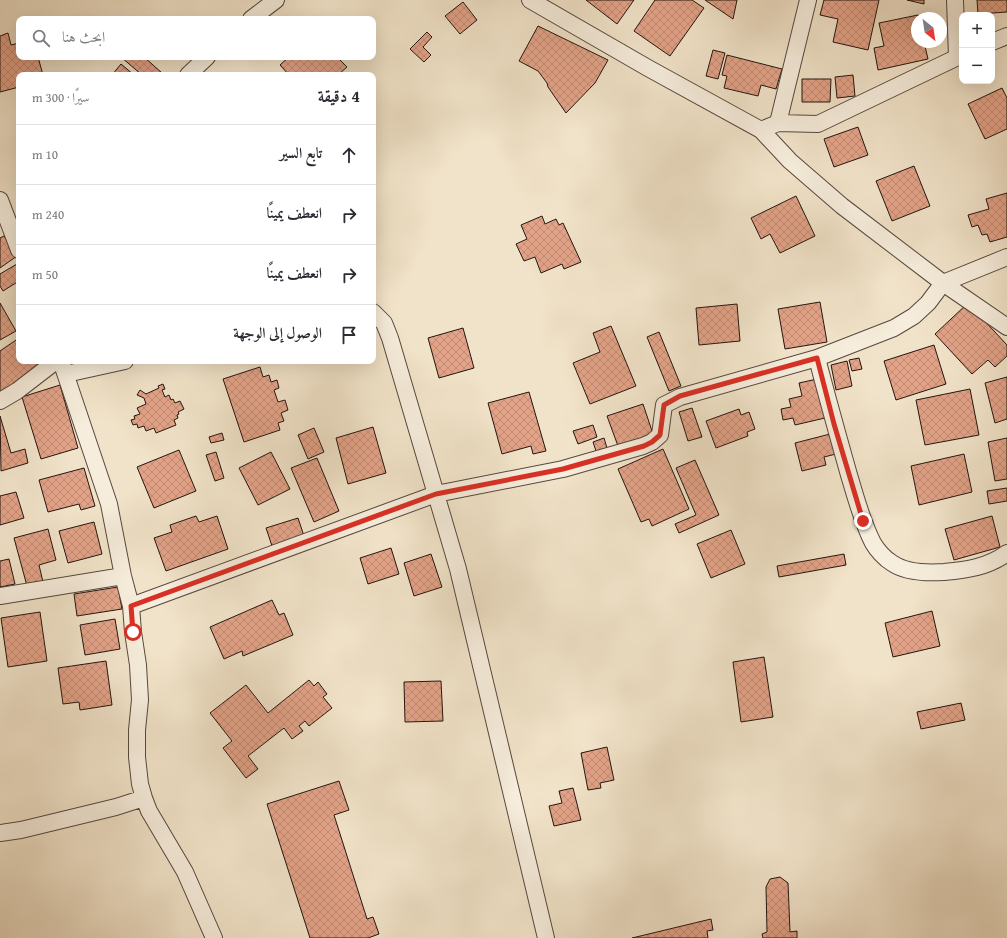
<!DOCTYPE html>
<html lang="ar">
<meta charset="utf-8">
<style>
body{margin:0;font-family:"Gentium Book Plus",Amiri,serif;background:#f7f7f7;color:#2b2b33;direction:rtl}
.controls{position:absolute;right:12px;top:12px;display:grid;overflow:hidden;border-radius:8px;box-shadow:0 4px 16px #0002}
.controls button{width:36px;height:36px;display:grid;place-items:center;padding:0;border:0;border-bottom:1px solid #e1e1e2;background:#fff;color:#2b2b33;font:20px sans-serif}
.compass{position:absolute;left:911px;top:12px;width:36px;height:36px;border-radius:50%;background:#fff;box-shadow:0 4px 16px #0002;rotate:150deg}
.stop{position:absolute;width:12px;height:12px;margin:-9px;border:3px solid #d93025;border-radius:50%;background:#fff}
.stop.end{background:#d93025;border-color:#fff;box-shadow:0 1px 4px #0008}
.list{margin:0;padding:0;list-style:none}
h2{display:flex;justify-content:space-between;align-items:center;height:52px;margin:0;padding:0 16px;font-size:17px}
h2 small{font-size:13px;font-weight:400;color:#7c7c81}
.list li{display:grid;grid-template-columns:26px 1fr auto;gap:12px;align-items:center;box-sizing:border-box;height:60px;padding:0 16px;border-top:1px solid #e1e1e2}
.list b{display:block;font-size:15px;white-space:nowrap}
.list em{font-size:13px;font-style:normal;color:#7c7c81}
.icon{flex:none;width:22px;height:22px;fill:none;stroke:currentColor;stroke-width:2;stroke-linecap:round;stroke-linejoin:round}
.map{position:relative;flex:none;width:1007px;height:938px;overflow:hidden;direction:ltr}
.search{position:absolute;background:#fff;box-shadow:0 4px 16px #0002;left:16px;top:16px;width:360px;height:44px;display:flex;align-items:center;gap:10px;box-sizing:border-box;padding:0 14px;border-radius:8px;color:#7c7c81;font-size:15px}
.panel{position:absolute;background:#fff;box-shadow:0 4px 16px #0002;left:16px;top:72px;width:360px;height:292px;border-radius:8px;direction:rtl}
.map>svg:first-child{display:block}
.building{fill:url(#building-cross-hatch);stroke:#23150f}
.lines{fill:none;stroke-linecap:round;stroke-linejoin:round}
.street-casing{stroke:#56483e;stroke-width:18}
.street{stroke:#f6eddc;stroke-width:16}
.route{stroke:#d93025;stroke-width:5}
</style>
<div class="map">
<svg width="1007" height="938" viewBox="0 0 1007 938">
<defs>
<pattern id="building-cross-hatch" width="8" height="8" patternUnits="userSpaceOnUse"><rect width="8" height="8" fill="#e3a388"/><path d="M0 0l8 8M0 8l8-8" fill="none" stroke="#c28b74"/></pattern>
</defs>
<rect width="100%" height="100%" fill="#f1e3c9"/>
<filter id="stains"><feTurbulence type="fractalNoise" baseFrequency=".005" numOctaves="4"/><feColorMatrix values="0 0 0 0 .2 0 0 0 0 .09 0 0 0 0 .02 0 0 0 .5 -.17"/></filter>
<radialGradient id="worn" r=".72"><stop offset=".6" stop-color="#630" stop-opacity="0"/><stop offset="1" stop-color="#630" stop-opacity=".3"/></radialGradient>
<!-- building -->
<path class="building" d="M586,0H634L617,24Z
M655,0H692L704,8L670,56L634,31Z
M705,0H737L733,19Z
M824,0H879L868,50L833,42L838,19L820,15Z
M907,0H924V4Z
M977,0H1007V12L978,14Z
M463,2L477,20L460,34L445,16Z
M918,15L919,18H917V42H924L928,59L878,70L874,48L884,46L879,23Z
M538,26L608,60L595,83L566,113L548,87L547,83L538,71L519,61Z
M427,32L432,37L423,47L431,55L424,62L410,49Z
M8,33L11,45L19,43V57H38L43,75H19V87L0,92V36Z
M713,50L725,53L718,79L706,76Z
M727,55L782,69L776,89L761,85L758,96L724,88L727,76L722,75Z
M121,57H144L162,73L159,75H142Z
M289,57H337L347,67L338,75H289L280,65Z
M121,64L134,75H112Z
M853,75L855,96L837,98L835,77Z
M802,79H831L830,102H802Z
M1002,88L1007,98V129L985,139L968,104Z
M858,127L868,155L834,167L824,139Z
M914,166L930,206L892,221L876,181Z
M1007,193V237L990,242L987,234L982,235L978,225L972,227L968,215L989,209L986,199Z
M796,196L815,236L780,253L770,234L761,239L751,218Z
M542,216L545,224L556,219L559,225L563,223L581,262L564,269L562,264L541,273L535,257L524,261L516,244L527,239L521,225Z
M4,236L17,256L0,268V238Z
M17,264L19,269V281L3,291L0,286V274Z
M820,302L827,342L785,349L778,309Z
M0,303L16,331L0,340Z
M968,303L1007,345V356L995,367L988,360L972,374L935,334Z
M737,304L740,341L699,345L696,308Z
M611,326L636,386L590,404L573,363L600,352L593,333Z
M463,328L474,368L439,378L428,338Z
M659,332L681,386L669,391L647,337Z
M19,338V361H47L13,384L14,386L0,392V351Z
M934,345L946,384L896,400L884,361Z
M859,358L862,369L852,371L849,360Z
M847,361L852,386L836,390L831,365Z
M260,367L263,377L269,375L271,382L277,380L279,388L274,390L278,402L285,400L288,410L281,413L284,421L278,423L280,430L244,442L223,379Z
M1007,377V419L995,423L985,383Z
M817,379L825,418L795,425L793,418L783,420L781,409L791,407L789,399L802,396L799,383Z
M163,384L165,389L162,390L165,397L169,395L171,400L173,399L175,403L180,401L184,409L178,412L179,414L177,415L178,418L174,420L176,425L156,433L154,428L146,431L144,426L138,428L137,424L133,425L131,420L135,419L134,416L140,414L137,408L146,404L144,398L137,395L140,390L146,394L159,388L158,386Z
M60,385L78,448L41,459L22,397Z
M970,389L979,435L925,445L916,400Z
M529,392L546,451L533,454L531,446L502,454L488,403Z
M643,404L653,434L618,446L607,416Z
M692,408L702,437L688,441L679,412Z
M739,409L741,415L749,412L755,429L747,432L748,436L716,448L706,421Z
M0,416L11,453L25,449L28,463L1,471Z
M593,425L597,437L578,444L573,431Z
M373,427L386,473L348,484L336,438Z
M314,428L324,452L308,459L298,435Z
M222,433L224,440L211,443L209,437Z
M834,433L840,453L824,457L826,465L802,471L795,443Z
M604,438L607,448L596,451L593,442Z
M1007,438V479L995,481L988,442Z
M663,449L689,509L652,526L649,519L641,522L618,469Z
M179,450L196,491L154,508L137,467Z
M216,452L224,478L215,481L206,455Z
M271,452L290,489L258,505L239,468Z
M964,454L972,492L919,505L911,466Z
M317,458L339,511L314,522L291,468Z
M695,460L719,515L679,533L675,524L696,515L676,468Z
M84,468L95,506L81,510L79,504L48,512L39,480Z
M1007,488V501L989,504L987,491Z
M16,492L24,518L0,525V496Z
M196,516L199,522L217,516L228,549L166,571L154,538L172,532L170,525Z
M992,516L1000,547L954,560L945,529Z
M298,518L304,536L272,546L266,528Z
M94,522L102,554L68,563L59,531Z
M48,529L56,560L39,565L43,582L27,586L14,538Z
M731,530L745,564L711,578L697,544Z
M391,548L399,574L368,584L360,558Z
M431,554L442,587L414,596L404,563Z
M844,554L846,565L779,577L777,566Z
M9,559L15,584L0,587V561Z
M118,587L122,609L77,616L74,594Z
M272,600L279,615L284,613L293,635L243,656L242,651L224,659L210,627Z
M932,611L940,646L893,657L885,623Z
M40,612L47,661L8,667L1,618Z
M115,619L120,649L85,655L80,625Z
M764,657L773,717L741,722L733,662Z
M106,661L112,705L80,710L79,702L63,704L58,668Z
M309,680L314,686L318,682L327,694L323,697L332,708L309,726L305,721L299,726L303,731L292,739L284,728L248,756L258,769L246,778L223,748L232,741L210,713L246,685L268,713Z
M441,681L443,721L405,722L404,682Z
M961,703L965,720L921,729L917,712Z
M607,747L614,780L600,783L601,788L588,790L581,753Z
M339,781L349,810L334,815L367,919L373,917L379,934L368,938H310L267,804Z
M573,788L581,820L554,826L549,806L562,803L559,791Z
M780,877L788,883L790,932L797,931V938H763L762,934L767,932L766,887L770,879Z
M711,919L713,930L707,931L708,938H632Z"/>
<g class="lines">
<!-- street casing -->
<g class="street-casing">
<path id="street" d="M530,0L648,68L761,130L790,161L842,206L943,283L1007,327
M955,0L957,57
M251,19L276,0
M992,42L1007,36
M188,75L207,57
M778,123L808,0
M761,130L778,123L818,124L962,55
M0,200L19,250
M373,312L384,323L390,338L458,569L546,938
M817,358C827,397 838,436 849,475C856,498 862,522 873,543C877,550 885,559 892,563C906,573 928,573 944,572C967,570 988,567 1007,553
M61,361L109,504L123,576L131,606L133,632L138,665L140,700L137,730V757L140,784L144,798L149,811L185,872L214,938
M66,374L125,361
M0,401L17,391L56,361
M0,596L123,576
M131,606L436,494L563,469L643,446L652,442L660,435L664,405L680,397L817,358L894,328L914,316L928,303L943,283L1007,257
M0,833L21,830L116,807L144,798"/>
</g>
<!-- street -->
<use href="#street" class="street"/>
</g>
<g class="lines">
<!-- route -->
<path class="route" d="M133,632L131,606L436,494L563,469L644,446L652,442L660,435L664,405L680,396L817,358L834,424L863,521"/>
</g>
<rect width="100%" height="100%" filter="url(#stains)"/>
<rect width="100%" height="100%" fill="url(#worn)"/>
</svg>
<div class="controls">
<button>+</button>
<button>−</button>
</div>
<svg class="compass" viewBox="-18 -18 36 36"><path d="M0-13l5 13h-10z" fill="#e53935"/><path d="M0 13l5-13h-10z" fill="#7c7c81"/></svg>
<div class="stop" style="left:133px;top:632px"></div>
<div class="stop end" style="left:863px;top:521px"></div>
<div class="search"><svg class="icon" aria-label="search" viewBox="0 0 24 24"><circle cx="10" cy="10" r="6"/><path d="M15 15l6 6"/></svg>ابحث هنا</div>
<section class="panel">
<h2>4 دقيقة<small>سيرًا · 300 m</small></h2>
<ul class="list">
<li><svg class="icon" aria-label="ahead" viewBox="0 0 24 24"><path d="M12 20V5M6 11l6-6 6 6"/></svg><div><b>تابع السير</b></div><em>10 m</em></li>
<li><svg class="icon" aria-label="right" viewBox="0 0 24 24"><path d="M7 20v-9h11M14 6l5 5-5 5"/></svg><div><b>انعطف يمينًا</b></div><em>240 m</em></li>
<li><svg class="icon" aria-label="right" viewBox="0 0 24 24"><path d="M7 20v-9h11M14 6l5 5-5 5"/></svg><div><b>انعطف يمينًا</b></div><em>50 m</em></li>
<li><svg class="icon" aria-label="arrive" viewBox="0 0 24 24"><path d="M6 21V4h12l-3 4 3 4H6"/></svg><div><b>الوصول إلى الوجهة</b></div></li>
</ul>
</section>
</div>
